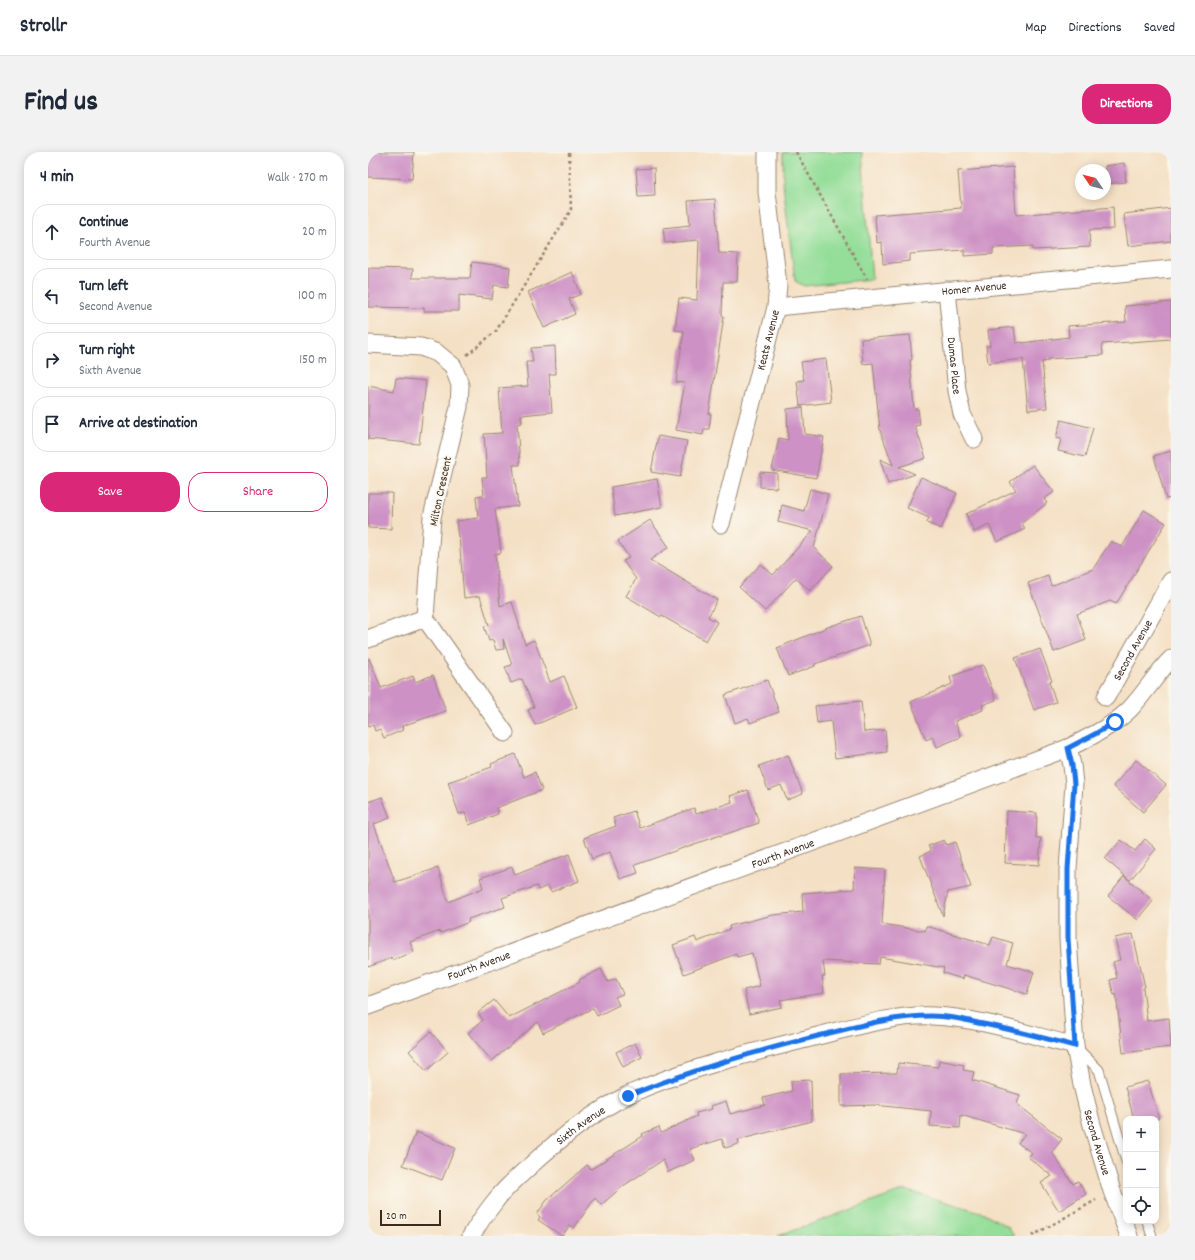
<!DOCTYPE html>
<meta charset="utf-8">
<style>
body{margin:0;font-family:Dekko,sans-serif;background:#f2f2f3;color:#1f2937}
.controls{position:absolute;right:12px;bottom:12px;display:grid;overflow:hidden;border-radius:8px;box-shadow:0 2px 10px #0003}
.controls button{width:36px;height:36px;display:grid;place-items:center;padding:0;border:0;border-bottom:1px solid #e0e1e3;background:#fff;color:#1f2937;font:20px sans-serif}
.compass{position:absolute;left:707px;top:12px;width:36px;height:36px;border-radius:50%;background:#fff;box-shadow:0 2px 10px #0003;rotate:305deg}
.scale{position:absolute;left:12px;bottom:10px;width:61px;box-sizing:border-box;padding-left:4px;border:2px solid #3b2a1e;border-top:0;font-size:11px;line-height:14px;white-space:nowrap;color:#3b2a1e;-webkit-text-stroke:3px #fbf7ec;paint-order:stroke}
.stop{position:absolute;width:12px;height:12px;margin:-9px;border:3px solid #1a73e8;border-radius:50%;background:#fff}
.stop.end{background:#1a73e8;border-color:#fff;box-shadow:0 1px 4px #0008}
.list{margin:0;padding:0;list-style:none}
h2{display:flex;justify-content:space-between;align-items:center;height:52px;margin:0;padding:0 16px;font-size:17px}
h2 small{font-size:13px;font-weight:400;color:#747a83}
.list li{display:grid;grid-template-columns:26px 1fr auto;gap:12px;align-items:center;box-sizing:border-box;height:56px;margin:0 8px 8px;padding:0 8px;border:1px solid #e0e1e3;border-radius:16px}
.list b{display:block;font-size:15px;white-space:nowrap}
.list p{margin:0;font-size:13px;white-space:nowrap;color:#747a83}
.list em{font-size:13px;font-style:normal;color:#747a83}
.actions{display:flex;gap:8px;padding:12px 16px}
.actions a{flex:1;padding:9px 0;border:1px solid #db2777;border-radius:16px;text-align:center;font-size:14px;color:#db2777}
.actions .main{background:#db2777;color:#fff}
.icon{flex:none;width:22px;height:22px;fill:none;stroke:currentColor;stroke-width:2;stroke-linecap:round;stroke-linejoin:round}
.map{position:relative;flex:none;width:803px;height:1084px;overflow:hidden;border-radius:16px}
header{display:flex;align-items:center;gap:24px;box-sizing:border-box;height:56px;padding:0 20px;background:#fff;border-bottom:1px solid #e0e1e3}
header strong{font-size:19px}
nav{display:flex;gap:22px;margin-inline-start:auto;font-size:14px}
.intro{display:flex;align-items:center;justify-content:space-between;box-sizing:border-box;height:96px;padding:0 24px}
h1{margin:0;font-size:28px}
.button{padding:10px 18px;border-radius:16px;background:#db2777;color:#fff;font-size:14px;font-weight:700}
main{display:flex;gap:24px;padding:0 24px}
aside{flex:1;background:#fff;border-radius:16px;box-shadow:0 2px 10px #0003}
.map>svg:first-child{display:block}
.green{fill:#94de99;stroke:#68845c}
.building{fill:#cd91c5}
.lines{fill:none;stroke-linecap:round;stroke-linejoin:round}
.service-casing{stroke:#988571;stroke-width:11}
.minor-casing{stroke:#988571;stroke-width:19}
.path{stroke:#988571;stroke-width:2.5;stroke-dasharray:3 3;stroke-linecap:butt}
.service{stroke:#fff;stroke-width:9}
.minor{stroke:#fff;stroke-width:17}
.route{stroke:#1a73e8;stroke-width:5}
.labels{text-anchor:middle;stroke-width:3.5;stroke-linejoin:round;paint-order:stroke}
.street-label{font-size:12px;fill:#3b2a1e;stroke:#fbf7ec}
</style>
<header>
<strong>Strollr</strong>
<nav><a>Map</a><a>Directions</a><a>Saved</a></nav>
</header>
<div class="intro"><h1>Find us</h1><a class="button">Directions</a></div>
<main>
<aside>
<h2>4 min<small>Walk · 270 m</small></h2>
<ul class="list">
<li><svg class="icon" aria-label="ahead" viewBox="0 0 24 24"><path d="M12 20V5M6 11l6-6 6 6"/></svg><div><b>Continue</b><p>Fourth Avenue</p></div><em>20 m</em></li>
<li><svg class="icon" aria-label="left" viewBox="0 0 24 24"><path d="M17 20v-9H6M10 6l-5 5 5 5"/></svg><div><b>Turn left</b><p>Second Avenue</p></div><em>100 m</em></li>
<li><svg class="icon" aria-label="right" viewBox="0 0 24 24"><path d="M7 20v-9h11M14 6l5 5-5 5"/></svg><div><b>Turn right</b><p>Sixth Avenue</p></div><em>150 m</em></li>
<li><svg class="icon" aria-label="arrive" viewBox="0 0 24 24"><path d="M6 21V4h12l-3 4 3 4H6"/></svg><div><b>Arrive at destination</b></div></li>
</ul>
<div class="actions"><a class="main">Save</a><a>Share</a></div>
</aside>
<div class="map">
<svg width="803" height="1084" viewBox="0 0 803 1084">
<rect width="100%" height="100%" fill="#fbf7ec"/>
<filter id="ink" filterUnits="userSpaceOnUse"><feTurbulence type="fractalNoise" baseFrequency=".025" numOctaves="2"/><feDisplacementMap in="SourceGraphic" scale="8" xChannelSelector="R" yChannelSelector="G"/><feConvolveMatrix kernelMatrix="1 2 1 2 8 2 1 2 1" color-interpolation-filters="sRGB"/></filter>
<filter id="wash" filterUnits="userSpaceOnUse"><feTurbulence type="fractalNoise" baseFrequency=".012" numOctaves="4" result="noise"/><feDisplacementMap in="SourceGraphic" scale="16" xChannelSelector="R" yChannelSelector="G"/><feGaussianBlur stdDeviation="0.9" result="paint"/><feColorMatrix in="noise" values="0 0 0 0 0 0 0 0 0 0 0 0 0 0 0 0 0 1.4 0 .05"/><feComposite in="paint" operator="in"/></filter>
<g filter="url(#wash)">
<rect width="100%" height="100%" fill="#f4e0c4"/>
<!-- green -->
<path class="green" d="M415,0H494L504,127L436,134L427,129L415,32Z
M537,1038L616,1061L640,1075L646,1084H410Z"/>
<g id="blocks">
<!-- building -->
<path class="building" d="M0,0H46L44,27L0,25Z
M756,11L758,30L737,32V14Z
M645,15L648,63L745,55L746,77L721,78L722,95L665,98V94L625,96V102L596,104V98L542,102V109L515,112L514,90L509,91L507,63L593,56L590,19Z
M286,16L287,44L270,45L268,17Z
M347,47L351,101L370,102L369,130H355L354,164H356L341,262H343L341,277H336L335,283L308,278L317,231L308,230L316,179L307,178L311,146L329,148L331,88L297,91L295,76L322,73L320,49Z
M803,56V89L760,94L756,62Z
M104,110L142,115L140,135L126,133L124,147L91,143V159H56V156L0,155V116L45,117L44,126H102Z
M204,120L213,142L201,147L207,162L176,176L160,140Z
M803,150V187L734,192L735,203L680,207V209L674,210L679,256L660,258L655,207L620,211L618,194H622L620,178L646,175L648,191L654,190V191L701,185L700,174L758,170L757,154Z
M542,183L544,208H542L546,257H550L552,273L547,274L558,306L531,315L547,322L520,332L512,307L525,313L512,278L505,211L495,212L493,187Z
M187,194L188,222H181L184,260L153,263L154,271L149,272L152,313H145L150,354L127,357L133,401L127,402L132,454L144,450L157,492L166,488L182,530L196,524L209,555L167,573L160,558L166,555L154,527L143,531L137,515L144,513L135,487L136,497L128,498L125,488L121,489L116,474L121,473L112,444L96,446L91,384L90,385L88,369L110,366L108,344L116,343L114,325H119L116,282L134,281L131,236L160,234L158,210H165L163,196Z
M458,207L463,250L432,254L429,229L436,228L433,210Z
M28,226L58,229L51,292L0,287V234L26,239Z
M435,255L437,282L456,285L448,326L404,318L411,286L420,288L419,257Z
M693,268L725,276L717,305L690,299L693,287L688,286Z
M290,284L319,289L312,325L283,320Z
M803,299V346L798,347L786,304Z
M665,313L686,340L676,347L679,351L654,371L657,377L629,390L621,373L606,380L598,362L648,338L642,330L658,317V318Z
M392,320L409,321V336L392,335Z
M553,325L589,341L573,377L559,371L561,366L539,356Z
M289,327L294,355L247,364L243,335Z
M442,337L460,342L446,396L465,414L442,439L428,426L397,459L371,435L393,412L405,423L445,379L410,370L414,353L436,359Z
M0,341H24L23,377L0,376Z
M776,358L798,371L748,452L742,449L709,462L718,488L686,500L660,431L680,424L683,434L725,417L743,389L754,395Z
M282,368L301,395L282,408L349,448L340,465L349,470L338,489L294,464L293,465L258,444L268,427L255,409L261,406L250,389Z
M493,464L502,493L447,512V514L420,524L409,496L460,475Z
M672,497L684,529L681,530L688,550L666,558L647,506Z
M1,506L13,536L45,524L47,530L65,523L78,559L34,574L35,578L16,586L12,577L7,579L5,573L0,575V507Z
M615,513L628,548L614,553L615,558L587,569L593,585L569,595L565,585L558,588L543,550L584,532L582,525Z
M399,528L411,560L382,571L380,566L367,571L357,543Z
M493,549L496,580L517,578L519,600L467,606L463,569L449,571L447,554Z
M147,602L156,625L167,620L174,638L128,656L130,662L101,673L97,661L91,662L80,630L124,615L123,612Z
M420,603L435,642L419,648L413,633L400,638L391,614Z
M768,608L798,633L775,660L745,634Z
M380,638L391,671L352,684V683L267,713L270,721L252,727L242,700L224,707L216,686L248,674L245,666L266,659L272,676L326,656L328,662L364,650L362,644Z
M14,645L22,666L6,672L27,730L70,716L80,750L115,736L112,726L144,715L147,723L201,702L211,729L183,740L180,734L170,738L169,734L134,746L137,755L100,767L101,770L73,781L72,779L42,790L46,800L25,808L24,806L0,815V650Z
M639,659L669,661L668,686H673L671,713L637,711Z
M777,687L788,697L762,728L737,707L753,688L767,699Z
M576,688L578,693L587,690L603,735L580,740L575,764L552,704L563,699L560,694Z
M487,716L517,718L514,772L557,779L558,774L622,793L625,785L645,791L639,812L666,820L659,842L596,823L595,827L575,821L576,816L512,805L511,812L455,809L457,824H454L456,841L412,848L414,855L381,862L376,838L392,834L384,801L369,805L368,802L316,822L305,793L327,785L329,790L362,777L361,774L405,763L435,760L434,741L486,737Z
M756,724L785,749L770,768L740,744Z
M765,782L777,835L775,836L779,869L801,866L803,895L755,901L748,842L746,843L742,828L749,826L745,810L752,808L747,786Z
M233,817L240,830L248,827L255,842L247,845L251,853L229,864L225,856L175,881L170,870L124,909L100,881L115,868L110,861L126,848L141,866L212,830L211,828Z
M63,880L80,900L58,919L41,899Z
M267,891L274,905L255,915L248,900Z
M571,908L596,913L595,918L606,920L604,928L652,943L649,952L694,987L684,1000L705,1032L710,1029L718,1042L691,1059L673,1031L684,1024L660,1005L664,1001L650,991L657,982L593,963L592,976L562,974L563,959L507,953L473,954V922L529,921L530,911L570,915Z
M443,928L444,969L370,988L371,992L357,996L354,987L322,997L327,1008L300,1020L295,1008L255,1034L233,1053L227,1046L206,1076L202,1073L194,1084L170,1068L172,1065L169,1062L179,1048L219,1013L223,1017L275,984L274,982L291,975L293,981L329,964L328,961L344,957L343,954L358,949L362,962L397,953L395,946L424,939L423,929Z
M780,929L791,967H766L757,935Z
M48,980L87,996L74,1028L35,1013Z"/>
</g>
</g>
<g filter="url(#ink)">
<use href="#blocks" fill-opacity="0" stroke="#988571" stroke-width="1"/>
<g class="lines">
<!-- service casing -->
<g class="service-casing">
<path id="service" d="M710,897L731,918L758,1009
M779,1069L784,1084"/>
</g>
<!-- minor casing -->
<g class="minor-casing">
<g id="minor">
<path id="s1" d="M579,138L589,239L594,262L606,287"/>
<path id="s2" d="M408,155C540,143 671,129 803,117"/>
<path d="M0,192L53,195L69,201L85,214L92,233L91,255L64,365L57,466L0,487"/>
<path id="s3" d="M353,372L408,155L410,133L399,40V0"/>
<path d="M57,466L137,581"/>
<path id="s4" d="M738,545L803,429"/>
<path id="s5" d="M700,596L704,613L706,632L700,717V786L707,894L714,933L724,973L744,1039L761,1084"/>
<path id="s6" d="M0,854L700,596C722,585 745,574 762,557C777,541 788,522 803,507"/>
<path id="s7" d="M103,1084C110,1072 119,1059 128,1048C137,1036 150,1025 162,1014C191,987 224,961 260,943C316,917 382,901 442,886C479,877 526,862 565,864C613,866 661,883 707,894"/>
</g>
</g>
<!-- path -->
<path class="path" d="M428,0L499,127
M99,203L128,179L203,58L201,0
M664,1084L728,1048"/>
<!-- service -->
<use href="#service" class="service"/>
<!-- minor -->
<use href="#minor" class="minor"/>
</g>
</g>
<g class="lines" filter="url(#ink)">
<!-- route -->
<path class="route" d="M260,944C322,918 385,900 450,884C487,875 524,864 563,864C579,864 595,867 610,871C643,877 675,886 707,894L700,786V717L706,632L704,613L700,596L727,582L747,570"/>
</g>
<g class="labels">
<!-- street labels -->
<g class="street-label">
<text dy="4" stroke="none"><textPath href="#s2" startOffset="199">Homer Avenue</textPath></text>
<text dy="4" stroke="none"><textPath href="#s3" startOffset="190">Keats Avenue</textPath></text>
<text dy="4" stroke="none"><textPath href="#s1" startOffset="76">Dumas Place</textPath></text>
<text transform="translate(72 339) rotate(-78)" y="4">Milton Crescent</text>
<text dy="4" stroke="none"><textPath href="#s4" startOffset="54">Second Avenue</textPath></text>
<text dy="4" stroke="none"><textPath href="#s6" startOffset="442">Fourth Avenue</textPath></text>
<text dy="4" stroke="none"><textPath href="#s6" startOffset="118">Fourth Avenue</textPath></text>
<text dy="4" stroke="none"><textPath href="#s7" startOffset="157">Sixth Avenue</textPath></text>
<text dy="4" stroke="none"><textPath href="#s5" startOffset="398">Second Avenue</textPath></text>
</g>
</g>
</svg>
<div class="controls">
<button>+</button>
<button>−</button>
<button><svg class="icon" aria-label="locate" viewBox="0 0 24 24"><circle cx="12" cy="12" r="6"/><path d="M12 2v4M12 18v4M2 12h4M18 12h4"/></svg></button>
</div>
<svg class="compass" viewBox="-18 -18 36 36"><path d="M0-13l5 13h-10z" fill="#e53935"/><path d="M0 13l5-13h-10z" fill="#747a83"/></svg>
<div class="scale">20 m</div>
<div class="stop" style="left:747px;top:570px"></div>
<div class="stop end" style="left:260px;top:944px"></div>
</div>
</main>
